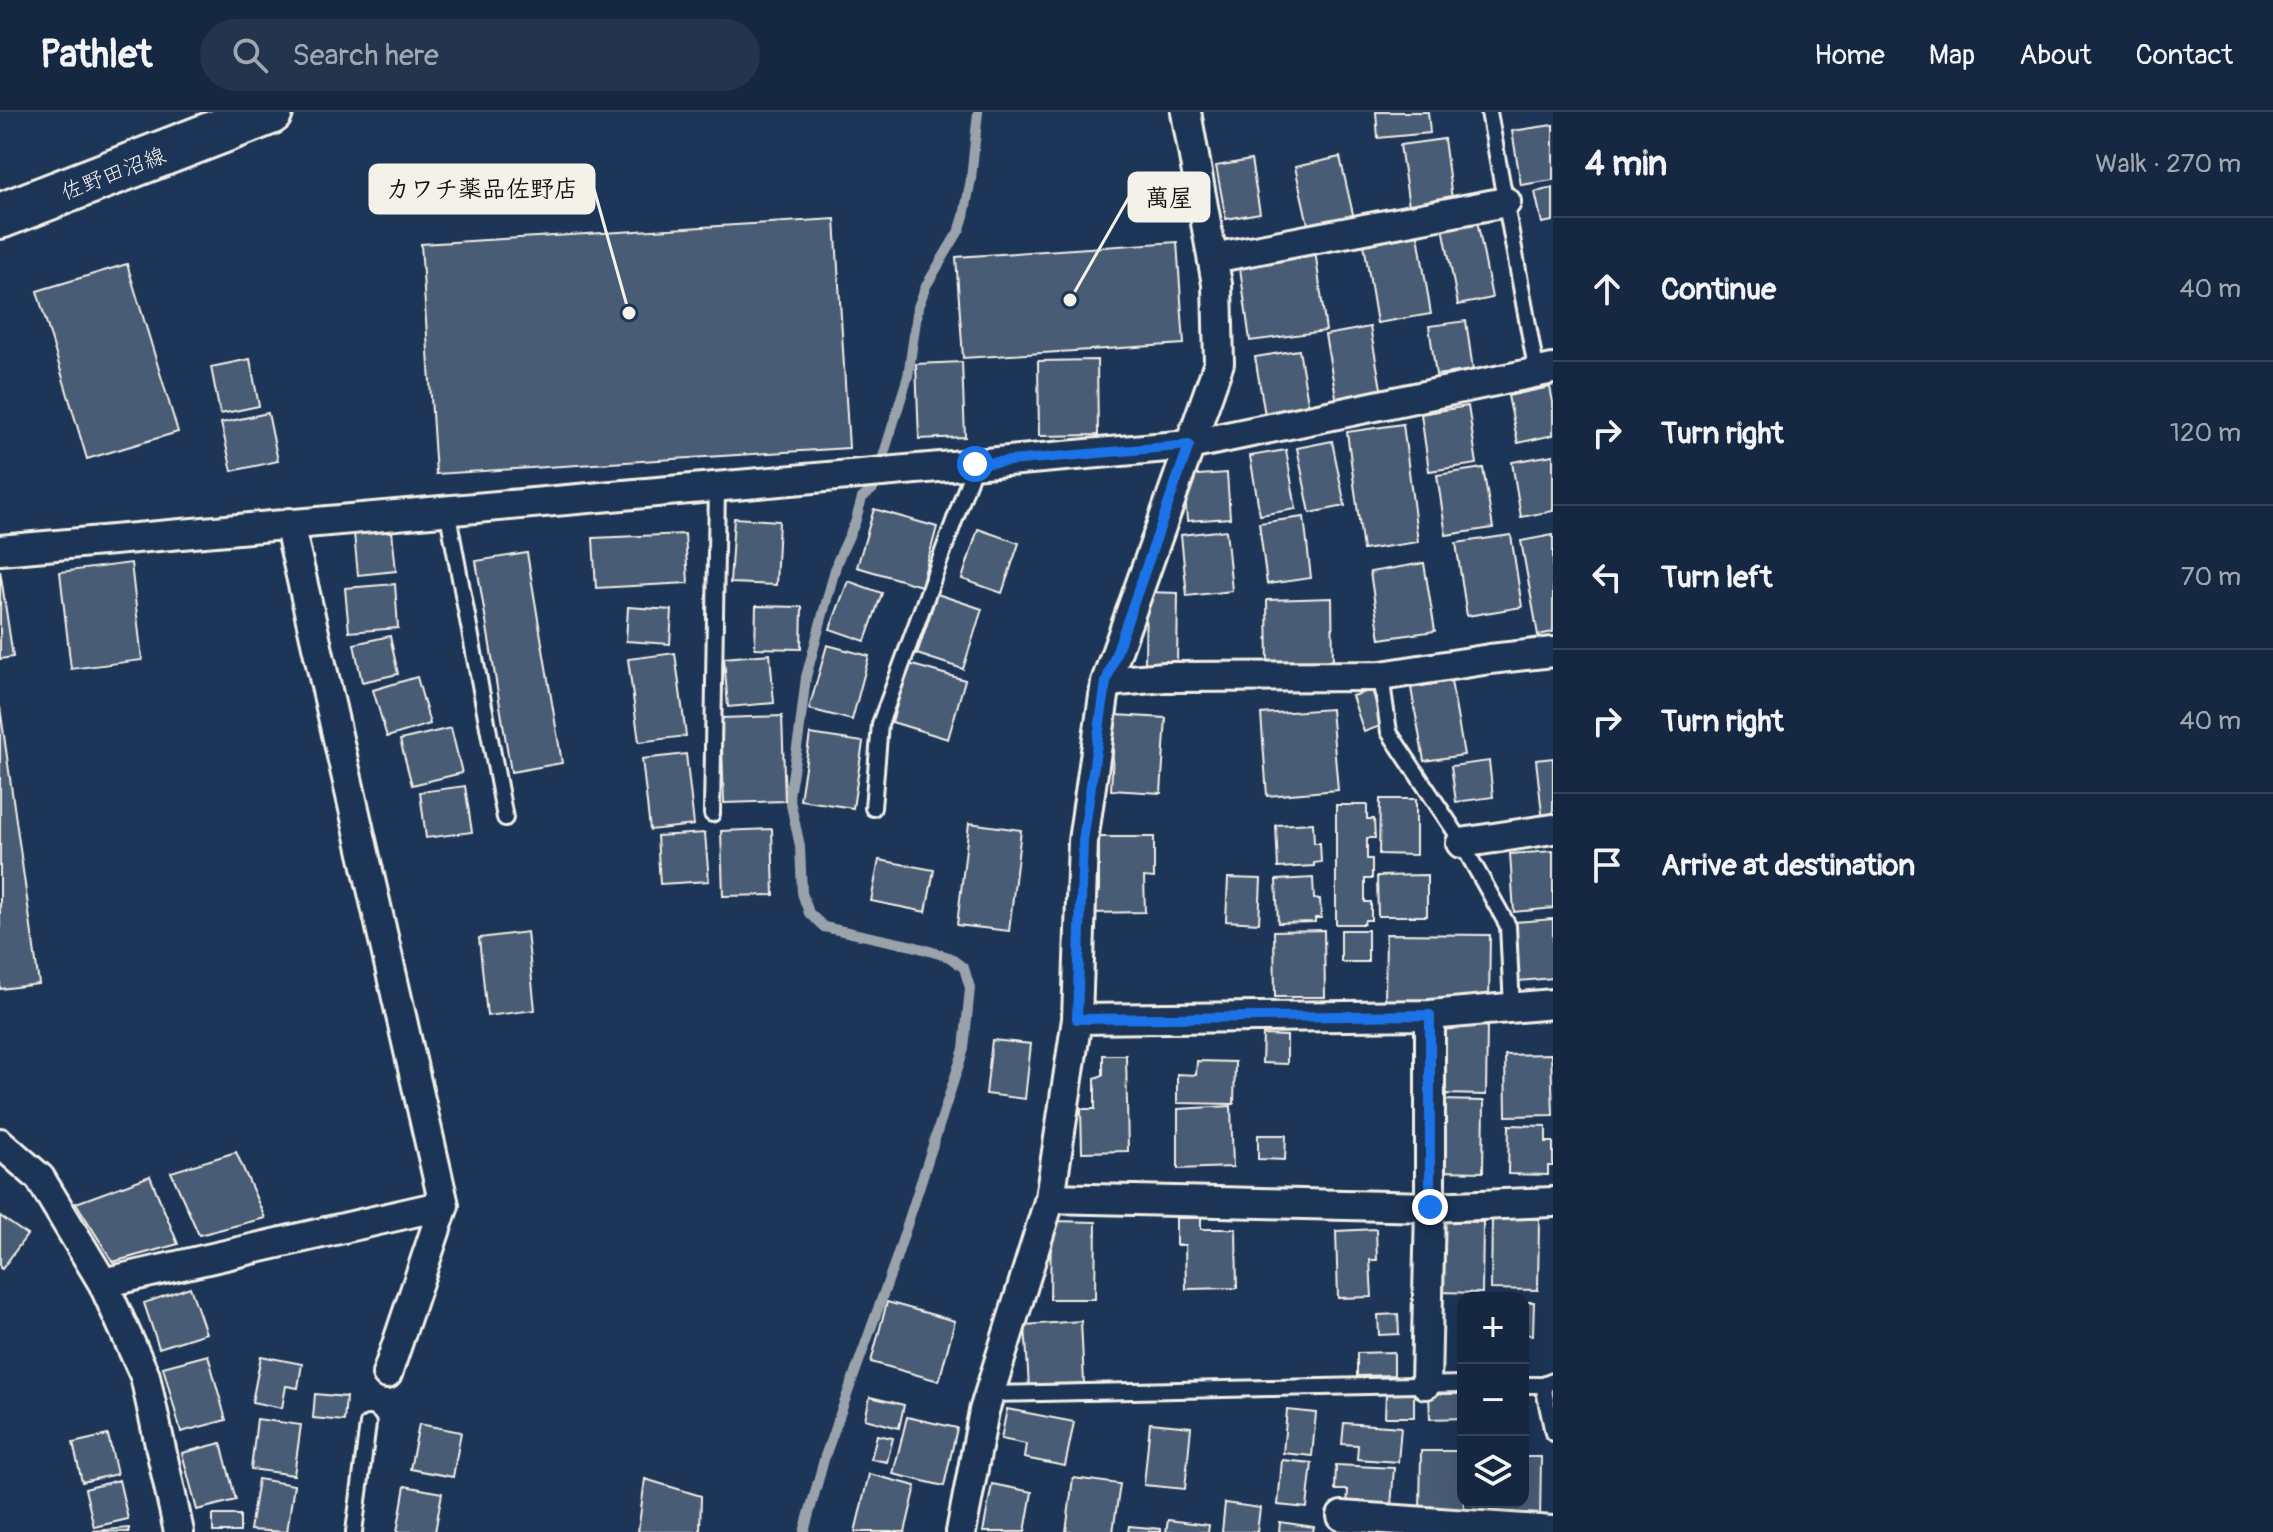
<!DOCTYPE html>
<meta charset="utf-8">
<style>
body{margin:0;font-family:Pangolin,"Klee One",sans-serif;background:#23344c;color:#f1f3f6}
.controls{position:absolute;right:24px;bottom:24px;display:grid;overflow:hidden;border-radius:16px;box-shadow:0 8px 32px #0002}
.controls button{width:72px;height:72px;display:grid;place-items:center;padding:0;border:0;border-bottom:2px solid #35445a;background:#162841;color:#f1f3f6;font:40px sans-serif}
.stop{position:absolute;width:24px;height:24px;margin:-18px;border:6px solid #1a73e8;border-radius:50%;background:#fff}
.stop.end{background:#1a73e8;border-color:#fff;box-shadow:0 2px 8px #0008}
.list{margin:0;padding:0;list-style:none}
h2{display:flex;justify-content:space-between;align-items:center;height:104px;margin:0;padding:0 32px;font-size:34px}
h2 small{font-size:26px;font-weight:400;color:#9ea6b1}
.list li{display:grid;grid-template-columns:52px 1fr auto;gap:24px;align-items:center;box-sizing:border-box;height:144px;padding:0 32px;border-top:2px solid #35445a}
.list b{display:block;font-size:30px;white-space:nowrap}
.list em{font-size:26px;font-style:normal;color:#9ea6b1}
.icon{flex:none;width:44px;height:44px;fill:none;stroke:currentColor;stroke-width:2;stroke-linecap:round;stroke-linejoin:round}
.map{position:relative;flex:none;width:1553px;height:1420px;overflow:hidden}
header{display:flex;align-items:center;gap:48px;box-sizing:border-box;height:112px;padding:0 40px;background:#162841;border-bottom:2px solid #35445a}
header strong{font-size:38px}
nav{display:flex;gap:44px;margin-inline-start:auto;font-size:28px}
.search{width:560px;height:72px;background:#23344c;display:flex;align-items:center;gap:20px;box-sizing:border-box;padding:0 28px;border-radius:44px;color:#9ea6b1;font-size:30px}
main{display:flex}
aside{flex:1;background:#162841}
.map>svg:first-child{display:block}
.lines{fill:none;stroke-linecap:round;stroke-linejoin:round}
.stream{stroke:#9aa2ab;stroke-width:10}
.building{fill:#485b74;stroke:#f4f1e8;stroke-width:2}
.service-casing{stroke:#f4f1e8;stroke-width:20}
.minor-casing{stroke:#f4f1e8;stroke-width:34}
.primary-casing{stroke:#f4f1e8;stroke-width:50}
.service{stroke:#1d3557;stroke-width:14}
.minor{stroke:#1d3557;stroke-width:28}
.primary{stroke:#1d3557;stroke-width:44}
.route{stroke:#1a73e8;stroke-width:10}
.labels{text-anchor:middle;stroke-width:6;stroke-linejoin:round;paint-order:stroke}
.street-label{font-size:22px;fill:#f4f1e8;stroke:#1d3557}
.leader{fill:none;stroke:#f4f1e8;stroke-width:3}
.callout-dot{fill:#f4f1e8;stroke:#1d3557;stroke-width:3}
.callout{fill:#f4f1e8;stroke:#f4f1e8;stroke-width:3}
.callout-label{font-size:24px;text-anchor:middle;font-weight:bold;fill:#111}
</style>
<header>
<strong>Pathlet</strong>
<div class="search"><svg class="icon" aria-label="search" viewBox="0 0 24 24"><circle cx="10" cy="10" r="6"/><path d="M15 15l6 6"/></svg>Search here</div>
<nav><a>Home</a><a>Map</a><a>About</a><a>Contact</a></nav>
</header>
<main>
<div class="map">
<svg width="1553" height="1420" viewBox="0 0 1553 1420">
<rect width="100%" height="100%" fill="#1d3557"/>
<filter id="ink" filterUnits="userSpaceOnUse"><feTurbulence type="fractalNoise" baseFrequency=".0125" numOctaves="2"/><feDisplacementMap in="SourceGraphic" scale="16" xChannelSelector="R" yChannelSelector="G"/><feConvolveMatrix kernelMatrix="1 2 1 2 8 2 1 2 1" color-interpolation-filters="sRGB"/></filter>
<g filter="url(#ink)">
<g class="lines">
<!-- stream -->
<path class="stream" d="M804,1420L825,1344L896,1147L964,937L970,876L964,856L949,845L913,834L824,815L809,801L802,781L800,734L789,684L799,623L806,565L837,450L855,411L862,386L873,377L908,264L918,195L926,174L960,117L964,104L971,67L978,0"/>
</g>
<!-- building -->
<path class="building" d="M1376,0H1428L1430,21L1378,26Z
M1553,13V68L1521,73L1512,19Z
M1444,27L1452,87L1409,94L1400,33Z
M1340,45L1355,111L1310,121L1295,55Z
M1251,48L1260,101L1226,107L1216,54Z
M1553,76V109L1542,111L1535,80Z
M835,107L849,336L436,362L421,132Z
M1477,108L1492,186L1458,193L1443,115Z
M1418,123L1431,202L1377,211L1364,132Z
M1177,130L1184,232L963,246L956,145Z
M1315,138L1326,219L1250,229L1239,149Z
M127,152L178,320L87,347L37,179Z
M1466,209L1473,258L1436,263L1429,214Z
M1370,215L1382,282L1337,290L1325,223Z
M1299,238L1309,296L1265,303L1255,245Z
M250,247L259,294L220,302L211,255Z
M1097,248L1098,323L1039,324L1038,249Z
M962,250L965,325L919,327L916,252Z
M1550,275L1553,290V323L1518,331L1508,284Z
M1468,294L1477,352L1429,359L1421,302Z
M268,301L278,349L232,359L221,311Z
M1403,312L1418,430L1363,438L1347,320Z
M1332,329L1345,394L1310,401L1297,336Z
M1286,338L1296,397L1260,403L1250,344Z
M1553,343V399L1521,405L1512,350Z
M1483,356L1493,416L1446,423L1437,363Z
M1227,361L1230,406L1187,409L1184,364Z
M874,397L937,415L921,474L857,455Z
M1304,405L1311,466L1267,472L1259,411Z
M734,406L779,409L776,473L730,471Z
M978,417L1019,431L1002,481L962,467Z
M1226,418L1232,479L1187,484L1181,423Z
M392,419L396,459L358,463L354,422Z
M685,422L688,471L596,476L593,426Z
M1511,423L1522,495L1467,504L1456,431Z
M1553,423V520L1538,523L1521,429Z
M527,441L562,651L511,660L476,449Z
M131,451L142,548L71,557L60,460Z
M1424,451L1435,519L1380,527L1370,460Z
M0,458L13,545L0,547Z
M848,469L882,481L865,529L830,517Z
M395,472L398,516L349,520L345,476Z
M1146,480L1178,481L1177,551H1145Z
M937,482L982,497L963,557L917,542Z
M1332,486L1333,552L1268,554L1267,488Z
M756,494L802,495L801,537L755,536Z
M628,495L672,498L670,532L626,529Z
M390,524L398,562L362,570L354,532Z
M827,533L869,544L852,608L809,597Z
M675,541L686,624L639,630L628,547Z
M770,542L774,591L728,595L724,546Z
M909,552L965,568L948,627L892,610Z
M417,565L430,612L387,625L373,578Z
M1451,569L1464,643L1424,649L1411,576Z
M1372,578L1383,613L1364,620L1352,584Z
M0,595L39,872L0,877Z
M1331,597L1338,678L1267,684L1261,602Z
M1115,603L1166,606L1161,681L1111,678Z
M782,604L785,689L724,691L721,606Z
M451,616L462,661L412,673L400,628Z
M810,622L863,630L853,696L800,688Z
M686,642L694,713L650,718L642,647Z
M1553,646V709L1543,710L1536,648Z
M1489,649L1493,685L1456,690L1451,654Z
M465,674L472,720L426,726L420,680Z
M1380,687H1416V743L1379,742Z
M1336,693H1367V707H1374L1375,726H1367V747H1372V767H1365V790H1371V808H1365L1364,812H1336Z
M969,711L1021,718L1009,819L957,813Z
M1313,711L1314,731H1320L1321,750L1314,751V754L1278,756L1276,713Z
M772,717L774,783L723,784L721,719Z
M705,721L709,769L660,772L657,724Z
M1099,725H1154V766L1144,765L1145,800L1090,801L1089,780H1099Z
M1553,739V796L1514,800L1510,742Z
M879,748L934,758L926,800L871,789Z
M1427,763V804H1378L1377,764Z
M1228,766L1261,767L1259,811L1226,809Z
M1313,766L1314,787H1320L1321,806H1315V810L1278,811L1276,768Z
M1553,807V866L1519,869L1514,810Z
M1324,818L1325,885H1275L1274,819Z
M1341,818H1368V850H1341Z
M527,820L535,898L487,904L479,826Z
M1386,822L1490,823L1489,892L1385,891Z
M1441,911L1487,912L1486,983L1440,982Z
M1263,923L1287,924V952L1262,951Z
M992,928L1031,932L1025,987L986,982Z
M1551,942L1553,1003L1506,1004L1505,943Z
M1103,943H1126L1128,1039L1082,1040L1081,997H1095V966L1103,963Z
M1197,949L1235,950L1234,992L1177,991V962L1196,963Z
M1438,988L1484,989L1483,1060L1437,1059Z
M1231,994L1233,1055L1178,1057V997Z
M1509,1013L1546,1014V1030H1553V1054H1548V1063L1508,1062Z
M1258,1023H1286L1285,1048L1258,1047Z
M236,1040L265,1106L199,1123L171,1060Z
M150,1064L178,1132L113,1150L76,1091Z
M0,1104L27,1123L2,1157L0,1156Z
M1176,1106H1201V1117H1236L1237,1176L1186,1177L1185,1133H1176Z
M1492,1106L1539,1107L1538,1178L1491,1177Z
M1051,1109L1096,1110L1095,1187H1050Z
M1437,1109L1483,1110L1482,1181L1436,1180Z
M1376,1117L1377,1148H1370L1372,1185L1338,1186L1336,1119Z
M190,1175L206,1221L159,1236L144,1191Z
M887,1190L955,1209L939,1269L871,1250Z
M1523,1190H1534L1533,1223L1523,1222Z
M1398,1202L1399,1222L1379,1223L1378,1203Z
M1081,1209L1084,1271L1029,1275L1025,1213Z
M1394,1240V1263L1357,1264V1241Z
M208,1243L226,1308L181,1320L163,1255Z
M261,1244L302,1252L298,1276L286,1274L282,1296L252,1290Z
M1386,1281H1414V1305H1385Z
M315,1282L346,1285L344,1309L313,1306Z
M1429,1282H1463V1306L1430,1307Z
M870,1285L904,1293L899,1316L865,1307Z
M1007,1297L1074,1310L1065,1354L1024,1346L1026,1332L1001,1327Z
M1287,1298L1316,1301L1312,1344L1283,1341Z
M907,1305L957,1316L944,1374L893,1362Z
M257,1307L301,1313L294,1363L251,1357Z
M1150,1311L1191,1315L1185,1377L1144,1373Z
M1344,1311L1401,1315L1398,1350L1357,1347L1358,1333L1342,1332Z
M419,1312L461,1320L453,1365L410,1357Z
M108,1323L117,1362L82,1370L73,1331Z
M877,1323L893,1326L887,1350L871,1347Z
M221,1331L236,1388L197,1398L182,1341Z
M1421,1339H1463L1464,1401L1420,1400Z
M1523,1345H1541L1540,1409L1490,1408V1390H1523Z
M1282,1348L1312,1351L1307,1396L1278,1393Z
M1336,1353L1394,1356L1391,1395L1347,1393L1348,1378H1335Z
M869,1362L916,1374L905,1420H855Z
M1073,1366L1120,1372L1113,1420H1066Z
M258,1367L294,1373L287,1420L250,1418Z
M645,1367L701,1384L700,1420H638Z
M119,1368L128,1407L94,1415L85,1377Z
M992,1372L1032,1380L1025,1420H983Z
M405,1374L442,1381L435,1420H397Z
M1225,1391L1260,1396L1257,1420H1222Z
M213,1403H240V1420H213Z
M1168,1408L1209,1413L1208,1420H1166Z
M1280,1410L1314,1415L1313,1420H1279Z
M1129,1414L1161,1417V1420H1128Z
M129,1416V1420L93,1419Z"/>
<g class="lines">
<!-- service casing -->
<g class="service-casing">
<path id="service" d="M1489,0L1537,262
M447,397L505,706
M1381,564L1389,620L1456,721L1508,814L1512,896
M873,696L880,612L975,352
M712,702L717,374
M1523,1273H1543L1553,1269
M1543,1273L1553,1321
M990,1282L1463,1272
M354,1420L368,1312"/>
</g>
<!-- minor casing -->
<g class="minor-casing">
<path id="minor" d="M1213,146L1506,90
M0,438L1189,333L1553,257
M1106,570L1165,565L1381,564L1490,547L1553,540
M1461,731L1553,717
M1077,907L1430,903L1553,892
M0,1031L40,1066L103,1171L145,1264L179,1420
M1050,1086L1430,1095L1553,1090
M103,1171L444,1093L289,411
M387,1262L444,1093
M1426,1272L1430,1095V903
M1342,1404L1553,1419
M961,1420L984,1299L1050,1086L1077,907L1083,729L1106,570L1219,251L1217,172L1186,0"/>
</g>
<!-- primary casing -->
<g class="primary-casing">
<path id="primary" d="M0,104L270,0"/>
</g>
<!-- service -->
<use href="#service" class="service"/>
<!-- minor -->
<use href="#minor" class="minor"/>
<!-- primary -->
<use href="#primary" class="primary"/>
</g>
</g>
<g class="lines" filter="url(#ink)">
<!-- route -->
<path class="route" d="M975,352L1189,333L1106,570L1083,729L1077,907L1430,903V1095"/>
</g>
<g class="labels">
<!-- street labels -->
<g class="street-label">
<text transform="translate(113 61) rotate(-21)" y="8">佐野田沼線</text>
</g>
</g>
<!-- callouts -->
<path class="leader" d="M629 201L594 77M1070 188L1129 85"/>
<g class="callout-dot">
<circle cx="629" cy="201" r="8"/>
<circle cx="1070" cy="188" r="8"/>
</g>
<g class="callout">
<rect x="370" y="53" width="224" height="48" rx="8"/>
<rect x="1129" y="61" width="80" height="48" rx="8"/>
</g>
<g class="callout-label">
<text x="482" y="85">カワチ薬品佐野店</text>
<text x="1169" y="94">萬屋</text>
</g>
</svg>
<div class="controls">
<button>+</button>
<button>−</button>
<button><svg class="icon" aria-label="layers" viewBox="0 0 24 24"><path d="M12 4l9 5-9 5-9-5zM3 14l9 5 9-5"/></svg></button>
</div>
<div class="stop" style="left:975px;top:352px"></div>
<div class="stop end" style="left:1430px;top:1095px"></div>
</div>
<aside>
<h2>4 min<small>Walk · 270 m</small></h2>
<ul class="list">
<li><svg class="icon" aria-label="ahead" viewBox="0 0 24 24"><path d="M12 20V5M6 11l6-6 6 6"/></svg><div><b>Continue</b></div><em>40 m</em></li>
<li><svg class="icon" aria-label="right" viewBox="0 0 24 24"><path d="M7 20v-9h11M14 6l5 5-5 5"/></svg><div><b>Turn right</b></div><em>120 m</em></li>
<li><svg class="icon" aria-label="left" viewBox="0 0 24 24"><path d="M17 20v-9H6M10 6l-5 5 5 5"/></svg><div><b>Turn left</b></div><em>70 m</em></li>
<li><svg class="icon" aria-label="right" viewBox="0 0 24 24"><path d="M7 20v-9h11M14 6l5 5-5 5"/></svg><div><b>Turn right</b></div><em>40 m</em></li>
<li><svg class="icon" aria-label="arrive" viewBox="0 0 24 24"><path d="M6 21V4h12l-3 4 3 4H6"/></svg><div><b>Arrive at destination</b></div></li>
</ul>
</aside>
</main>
